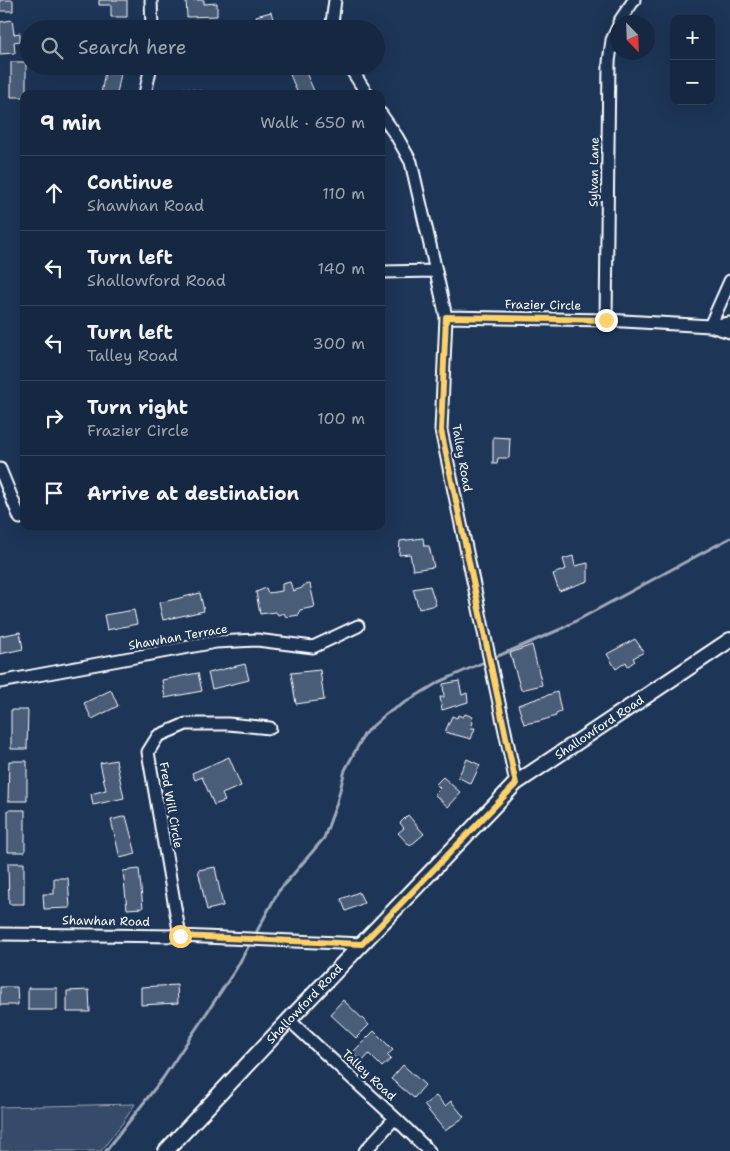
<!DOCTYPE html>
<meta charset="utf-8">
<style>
body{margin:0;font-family:"Shantell Sans",sans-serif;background:#23344c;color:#f1f3f6}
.controls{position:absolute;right:15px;top:15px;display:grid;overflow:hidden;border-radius:10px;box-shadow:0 5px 20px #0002}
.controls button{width:45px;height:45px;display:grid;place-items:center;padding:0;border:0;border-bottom:1px solid #35445a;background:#162841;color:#f1f3f6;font:25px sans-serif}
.compass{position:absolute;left:610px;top:15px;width:45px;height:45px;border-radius:50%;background:#162841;box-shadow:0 5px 20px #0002;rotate:157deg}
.stop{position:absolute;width:15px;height:15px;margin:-11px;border:4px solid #ffd166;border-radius:50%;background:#fff}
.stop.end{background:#ffd166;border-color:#fff;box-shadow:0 1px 5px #0008}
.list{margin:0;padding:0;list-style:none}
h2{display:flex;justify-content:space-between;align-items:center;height:65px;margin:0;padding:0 20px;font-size:21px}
h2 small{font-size:16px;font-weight:400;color:#9ea6b1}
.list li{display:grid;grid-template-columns:32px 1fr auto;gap:15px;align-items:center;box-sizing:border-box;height:75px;padding:0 20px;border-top:1px solid #35445a}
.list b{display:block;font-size:19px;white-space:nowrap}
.list p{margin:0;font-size:16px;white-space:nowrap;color:#9ea6b1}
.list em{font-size:16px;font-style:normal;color:#9ea6b1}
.icon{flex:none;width:28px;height:28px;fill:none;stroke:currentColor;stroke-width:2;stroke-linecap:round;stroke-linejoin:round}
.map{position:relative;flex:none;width:730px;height:1151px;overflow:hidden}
.search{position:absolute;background:#162841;box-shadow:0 5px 20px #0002;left:20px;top:20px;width:365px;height:55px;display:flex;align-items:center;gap:12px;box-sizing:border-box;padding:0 18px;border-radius:28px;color:#9ea6b1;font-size:19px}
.panel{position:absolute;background:#162841;box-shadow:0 5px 20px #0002;left:20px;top:90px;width:365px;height:440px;border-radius:10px}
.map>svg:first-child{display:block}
.green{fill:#364b69;stroke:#9aa5b4}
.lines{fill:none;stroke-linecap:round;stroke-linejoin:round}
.stream{stroke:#a0aab8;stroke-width:3}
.building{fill:#4a5d79;stroke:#fff}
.minor-casing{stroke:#fff;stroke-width:15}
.tertiary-casing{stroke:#fff;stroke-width:18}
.minor{stroke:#1d3557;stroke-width:11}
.tertiary{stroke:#1d3557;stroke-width:14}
.route{stroke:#ffd166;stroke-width:6}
.labels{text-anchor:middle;stroke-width:5;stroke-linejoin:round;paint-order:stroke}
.street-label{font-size:12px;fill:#fff;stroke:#1d3557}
</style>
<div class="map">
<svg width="730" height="1151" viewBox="0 0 730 1151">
<rect width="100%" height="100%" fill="#1d3557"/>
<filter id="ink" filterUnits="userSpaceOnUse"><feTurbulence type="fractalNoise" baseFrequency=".02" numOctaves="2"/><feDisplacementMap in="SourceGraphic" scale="10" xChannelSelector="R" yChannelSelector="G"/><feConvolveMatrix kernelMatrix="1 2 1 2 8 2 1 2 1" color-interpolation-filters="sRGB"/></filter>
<g filter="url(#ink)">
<!-- green -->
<path class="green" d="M135,1104L124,1121L101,1151H0V1107Z"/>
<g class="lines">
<!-- stream -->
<path class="stream" d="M498,656L561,629L730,538
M257,931L278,892L324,838L337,802L345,770L365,733L386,714L439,682L482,663
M106,1151L163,1078L236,969L248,947"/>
</g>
<!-- building -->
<path class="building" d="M0,0H13V11H0Z
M99,0H127V17H111V5H99Z
M186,0H204V4L217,3V16L187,17Z
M271,12L276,29H250V26L258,24L256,16Z
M12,20L14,34L20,33V41L14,42L15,53L0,54V22Z
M108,26H124V29H108Z
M11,62H26V94H24V97H11Z
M106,66L122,68L117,94H101Z
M185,66H201V71L185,70Z
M303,66L315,93L312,94H298L289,72Z
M183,88L210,93V94H182Z
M493,437L510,438L509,458H498L497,464H493Z
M423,538L424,546H429L434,567L413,570L410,554L399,555L400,541Z
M573,556L575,566L588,563V581L559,591L553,574L566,569L563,559Z
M290,582L293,591L302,588L304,585L310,584L315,607L300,610L299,615L286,617L284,613L278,615L276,612L260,614L256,592L266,588L268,593L282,591V584Z
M430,586L436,605L419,609L413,589Z
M200,593L204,611L163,620L159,603Z
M134,610L137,624L107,630L104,615Z
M20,632L23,649L0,654V636Z
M635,639L644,652L633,658L635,661L628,666L626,662L616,669L607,654Z
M532,645L542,685L521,690L510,653Z
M245,664L249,680L212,689L208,673Z
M320,670L324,700L296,704L291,673Z
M198,673L202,691L165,698L162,680Z
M459,681L462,695L467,693L468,702L442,710L440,697H444L443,684Z
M111,690L118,706L92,719L84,703Z
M557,692L561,711L556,713V716L540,721L524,724L518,705Z
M11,710H28L27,749H11Z
M465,714L473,717L471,720L473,722L471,728H475L471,739L445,732L452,716L457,718L458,715L463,717Z
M229,757L241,786L222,794L225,801L214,805L202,777L195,780L192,773Z
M467,759L480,765L471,784L458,777Z
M116,760L124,798L93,805L91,794L106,790L100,763Z
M9,761H27V801H8Z
M443,777L461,793L448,807L434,794L440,788L436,784Z
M8,810H25V852H8Z
M408,815L424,834L410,846L398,833L404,828L400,823Z
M126,816L136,854L120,858L111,820Z
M8,863H24V904H9Z
M215,867L223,906L207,910L198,870Z
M139,869L143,908L127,909L123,871Z
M54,878H68L70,908L44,909L43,894H54Z
M359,892L364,903L346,911L341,899Z
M177,985L178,1003L141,1005V987Z
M0,987H17L18,1005H0Z
M28,988H57V1010H28Z
M89,990L90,1012H67V991Z
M343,1000L369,1025L356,1038L330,1014Z
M374,1031L393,1050L387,1055L391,1059L382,1067L369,1054L362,1062L352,1053Z
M403,1065L425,1085L414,1098L391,1079Z
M436,1096L445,1106L451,1101L464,1117L445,1131L424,1105Z"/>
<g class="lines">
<!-- minor casing -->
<g class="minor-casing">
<path id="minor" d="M151,0L152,29
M619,22L634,0
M333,29L332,23L335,0
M349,66L367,94
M145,94L151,66
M381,114L397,137L411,162L436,271L446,317L441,430L516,783
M381,272L436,271
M730,281L710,326L730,332
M446,317L606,320L710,326L730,323
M606,320L609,62L612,40L618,27
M0,469L20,518L24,517
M0,682L216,642L257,640L313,647L358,626
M0,934L180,936L362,944
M180,936L148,752L158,736L186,724H228L270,728
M289,1020L395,1118L429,1151
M365,1151L395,1118"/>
</g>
<!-- tertiary casing -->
<g class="tertiary-casing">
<g id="tertiary">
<path id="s1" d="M166,1151L289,1020L516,783L730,640"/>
</g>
</g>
<!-- minor -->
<use href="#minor" class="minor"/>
<!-- tertiary -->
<use href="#tertiary" class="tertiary"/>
</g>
</g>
<g class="lines" filter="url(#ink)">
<!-- route -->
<path class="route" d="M180,936L362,944L516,784L441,430L446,317L606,320"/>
</g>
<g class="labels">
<!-- street labels -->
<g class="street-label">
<text transform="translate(594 172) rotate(-89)" y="4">Sylvan Lane</text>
<text transform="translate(543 305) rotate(1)" y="4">Frazier Circle</text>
<text transform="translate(462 458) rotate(80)" y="4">Talley Road</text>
<text transform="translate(178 637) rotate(-10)" y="4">Shawhan Terrace</text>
<text dy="4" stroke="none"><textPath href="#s1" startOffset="608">Shallowford Road</textPath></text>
<text transform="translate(171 805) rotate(80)" y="4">Fred Will Circle</text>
<text transform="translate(106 921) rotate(1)" y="4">Shawhan Road</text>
<text dy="4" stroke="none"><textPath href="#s1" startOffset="202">Shallowford Road</textPath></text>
<text transform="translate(369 1075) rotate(43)" y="4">Talley Road</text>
</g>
</g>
</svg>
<div class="controls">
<button>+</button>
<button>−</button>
</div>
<svg class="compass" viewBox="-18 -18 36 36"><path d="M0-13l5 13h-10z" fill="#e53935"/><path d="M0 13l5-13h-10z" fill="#9ea6b1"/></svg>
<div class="stop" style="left:180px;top:936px"></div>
<div class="stop end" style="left:606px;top:320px"></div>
<div class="search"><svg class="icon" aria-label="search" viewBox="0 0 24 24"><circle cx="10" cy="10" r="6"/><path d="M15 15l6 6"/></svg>Search here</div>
<section class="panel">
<h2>9 min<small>Walk · 650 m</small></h2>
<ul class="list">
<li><svg class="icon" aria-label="ahead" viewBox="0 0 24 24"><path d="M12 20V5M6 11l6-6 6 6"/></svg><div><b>Continue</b><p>Shawhan Road</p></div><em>110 m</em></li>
<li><svg class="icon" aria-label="left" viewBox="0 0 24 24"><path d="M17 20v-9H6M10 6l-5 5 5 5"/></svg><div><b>Turn left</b><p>Shallowford Road</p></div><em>140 m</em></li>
<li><svg class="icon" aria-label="left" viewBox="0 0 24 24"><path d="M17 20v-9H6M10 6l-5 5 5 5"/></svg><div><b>Turn left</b><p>Talley Road</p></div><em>300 m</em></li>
<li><svg class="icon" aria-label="right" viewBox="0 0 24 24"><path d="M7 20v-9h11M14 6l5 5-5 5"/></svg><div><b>Turn right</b><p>Frazier Circle</p></div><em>100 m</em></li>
<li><svg class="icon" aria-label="arrive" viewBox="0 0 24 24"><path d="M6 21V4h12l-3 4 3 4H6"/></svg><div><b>Arrive at destination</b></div></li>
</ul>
</section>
</div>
